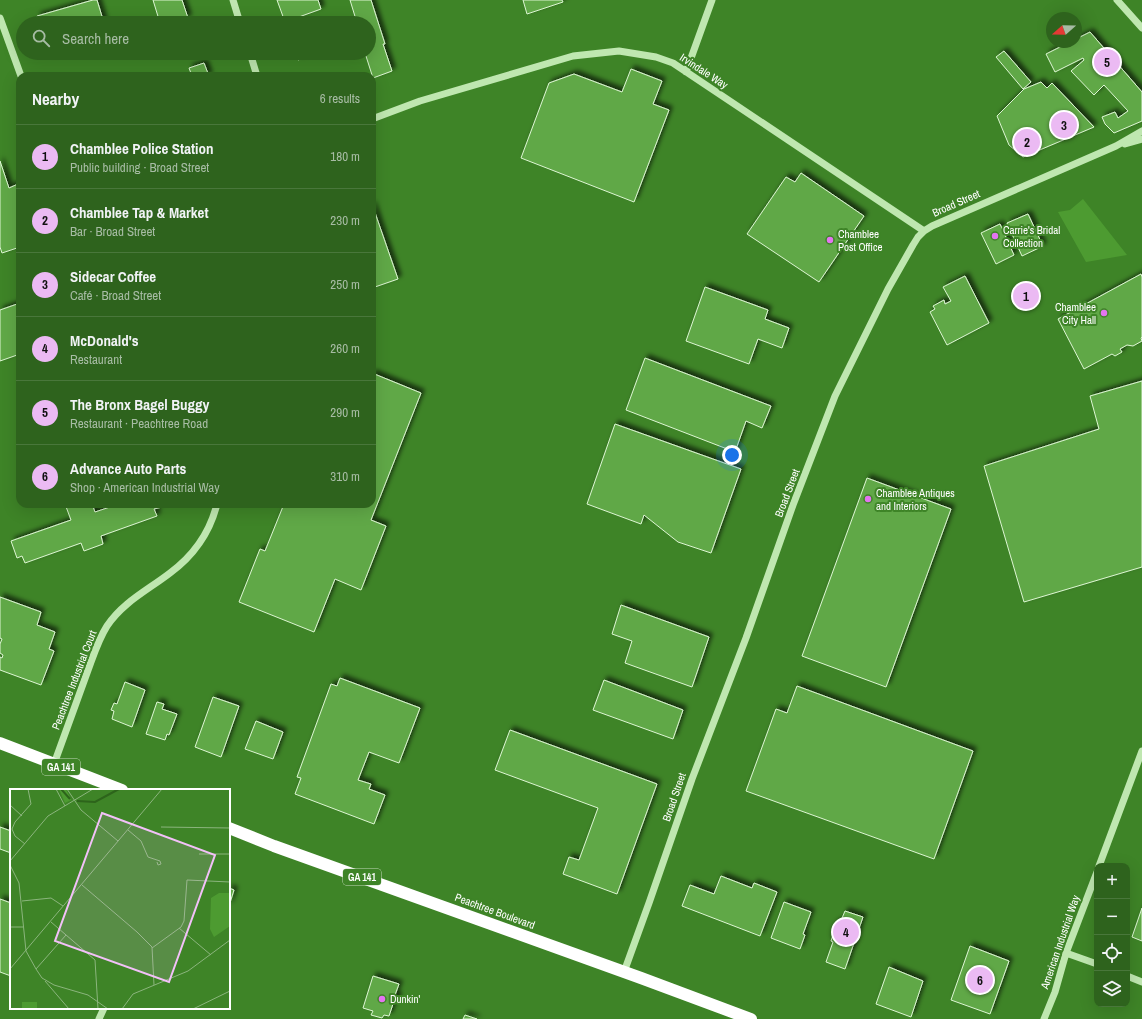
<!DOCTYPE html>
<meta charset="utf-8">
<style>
body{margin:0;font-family:"Archivo Narrow",sans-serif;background:#3a6c2a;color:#f1f3f6}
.controls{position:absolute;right:12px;bottom:12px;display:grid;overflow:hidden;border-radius:8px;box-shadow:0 4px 16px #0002}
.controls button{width:36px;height:36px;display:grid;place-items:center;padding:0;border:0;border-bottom:1px solid #49773b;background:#2e631d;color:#f1f3f6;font:20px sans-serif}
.compass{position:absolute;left:1046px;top:12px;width:36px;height:36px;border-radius:50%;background:#2e631d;box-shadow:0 4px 16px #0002;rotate:250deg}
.you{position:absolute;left:732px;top:455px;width:14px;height:14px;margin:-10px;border:3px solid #fff;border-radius:50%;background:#1a73e8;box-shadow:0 0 0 6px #1a73e833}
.badge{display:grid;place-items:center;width:26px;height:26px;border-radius:50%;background:#ebbaf3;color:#111;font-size:13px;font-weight:700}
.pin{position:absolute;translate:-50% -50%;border:2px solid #fff;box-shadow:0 1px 4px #0006}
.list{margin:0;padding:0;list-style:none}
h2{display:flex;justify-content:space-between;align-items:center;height:52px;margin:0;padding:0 16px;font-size:17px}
h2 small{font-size:13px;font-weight:400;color:#a7bca4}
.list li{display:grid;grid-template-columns:26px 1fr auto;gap:12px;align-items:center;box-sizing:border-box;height:64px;padding:0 16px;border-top:1px solid #49773b}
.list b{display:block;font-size:15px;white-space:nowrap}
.list p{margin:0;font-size:13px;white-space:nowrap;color:#a7bca4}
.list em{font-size:13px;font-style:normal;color:#a7bca4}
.icon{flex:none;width:22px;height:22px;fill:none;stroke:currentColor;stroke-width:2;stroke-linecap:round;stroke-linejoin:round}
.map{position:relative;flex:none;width:1142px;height:1019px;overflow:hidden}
.search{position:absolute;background:#2e631d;box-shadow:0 4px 16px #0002;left:16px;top:16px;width:360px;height:44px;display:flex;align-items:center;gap:10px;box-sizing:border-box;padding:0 14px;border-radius:22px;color:#a7bca4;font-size:15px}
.panel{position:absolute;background:#2e631d;box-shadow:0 4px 16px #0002;left:16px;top:72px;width:360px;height:436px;border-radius:12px}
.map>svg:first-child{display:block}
.green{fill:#4d9b31}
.building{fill:#60a847;stroke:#ddf6d3;filter:url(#shadow)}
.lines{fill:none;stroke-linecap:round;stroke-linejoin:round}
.minor{stroke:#bfe7b0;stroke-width:7}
.highway{stroke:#fff;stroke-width:12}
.poi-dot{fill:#e375f0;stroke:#3e8427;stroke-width:1.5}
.labels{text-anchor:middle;stroke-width:4;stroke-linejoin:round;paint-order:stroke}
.shield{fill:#3e8427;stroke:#c5dabe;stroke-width:1}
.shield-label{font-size:10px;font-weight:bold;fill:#fff}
.street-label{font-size:11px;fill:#fff;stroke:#3e8427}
.poi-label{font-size:11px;fill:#fff;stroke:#3e8427;text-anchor:start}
.inset-river{fill:none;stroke:#2d641b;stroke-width:2}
.inset-road{fill:none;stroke:#8bb57d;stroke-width:1}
.view{fill:#f2c1f8;fill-opacity:0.15;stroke:#f2c1f8;stroke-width:2}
.inset-edge{fill:none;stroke:#fff;stroke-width:2}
</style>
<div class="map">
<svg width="1142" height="1019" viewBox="0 0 1142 1019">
<defs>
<filter id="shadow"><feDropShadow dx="3.5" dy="-3.5" stdDeviation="2" flood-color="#0009"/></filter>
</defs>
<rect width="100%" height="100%" fill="#3e8427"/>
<!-- green -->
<path class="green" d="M1083,199L1127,255L1086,262L1058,212L1070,210Z"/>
<!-- building -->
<path class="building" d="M93,0H97L104,23H39L37,16Z
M153,0H182L188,18L172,23H160Z
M277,0H318L321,9L285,22Z
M350,0H371L385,44H383L392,71L373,78L365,53H369V23H357Z
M523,0H562L563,2L527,14Z
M1090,32L1142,92V121L1114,133L1105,124L1102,117L1115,112L1118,118L1128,111L1104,85L1094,95L1071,71L1084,60L1083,58L1055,72L1046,54L1070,42H1076V39Z
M1004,51L1031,82L1023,89L996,57Z
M48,53H72L50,59Z
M181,53H198L183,58Z
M296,53H313V55L298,60Z
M204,63L209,76H192L189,68Z
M631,69L662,81L653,104L669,110L634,202L521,158L549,83L574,74L622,92Z
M1041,82L1047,88L1052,83L1094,127L1023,157L1009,145L997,116L1024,89Z
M0,161L9,188L18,184L20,189V247L2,253L0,247Z
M801,173L864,216L819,282L747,234L786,177L795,182Z
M372,204L398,279L372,288Z
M1028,214L1043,246L1022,256L1007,223Z
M1000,224L1014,255L996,264L981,233Z
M1141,274L1142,277V337L1141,338L1142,341L1133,346L1127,345L1120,349L1122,352L1115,356L1112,354L1084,369L1058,319Z
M965,276L989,323L947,345L930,312L935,309L933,306L944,300L945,304L951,301L943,287Z
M705,287L768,310L765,319L789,328L782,348L758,339L749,364L686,341Z
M20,303V354L0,361V310Z
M645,358L771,406L762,428L746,421L735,452L626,410Z
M372,373L421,393L371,520L386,526L361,590L335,579L314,632L239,602L260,549L265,551L284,504H372Z
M1142,381V567L1024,602L984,466L1099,429L1090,396Z
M615,424L741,469L711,553L678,542L644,515L641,524L587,504Z
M867,478L951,509L886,687L802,656Z
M65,504H92L95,512L119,504H161L162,507L154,509L157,516L101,536L103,544L84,551L81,543L25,563L22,556L17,558L11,541L71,520Z
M0,597L41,612L37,625L55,632L49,649L54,651L41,685L0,670V657L2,658L3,655L0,653V644L2,639L0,638Z
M621,605L709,637L692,687L625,663L632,641L612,634Z
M340,678L420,708L399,763L369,752L358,780L371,784L369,789L385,795L374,824L295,794L301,778L297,777L331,684L337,686Z
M604,680L683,710L673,739L593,710Z
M125,682L145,690L132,727L112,719L114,711L111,710L114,703L117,704Z
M797,686L973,751L934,859L746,791L776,709L787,713Z
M213,697L239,706L221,757L195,747Z
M157,702L164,704L162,709L177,714L169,735L167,734L165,740L146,734Z
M256,721L283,732L273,759L245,749Z
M510,730L657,784L617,894L563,874L569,857L579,860L598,808L495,770Z
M0,827L11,831V853L0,849Z
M721,876L752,888L754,883L777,892L760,936L682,906L690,885L714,894Z
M229,888L234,890L229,906Z
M0,899L11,903V976L0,972Z
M784,902L811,912L803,934L805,935L800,949L771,938Z
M1142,908V941L1132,937Z
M845,911L863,917L845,969L826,962L833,942L831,941L837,922L840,923Z
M970,946L1009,961L990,1014L951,1000Z
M889,967L923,981L911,1017L876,1004Z
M373,976L399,984L395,995L398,996L396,1002L394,1001L389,1016L384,1015L382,1018L371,1015L373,1011L363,1008Z
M465,1015L477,1019H463Z"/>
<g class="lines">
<!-- minor -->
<path class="minor" d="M233,0L240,23
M1117,0L1142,28
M0,18L21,76
M250,53L257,76
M686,72L712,0
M372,119L420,101L573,56L619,51L656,57L673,63L924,231
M1125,144L1142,139
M54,764C65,734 76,703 87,673C93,657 98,640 107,626C123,602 148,590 170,573C193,556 210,532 217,504
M1099,866L1142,751
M1066,953L1097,964
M624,972L649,903L692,779L746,638L793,505L835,396L888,289L913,245L918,237L924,231L932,226L1116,146L1142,131
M1127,976L1142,982
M99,1019L104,1008
M1044,1019L1055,992L1066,953L1097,872"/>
<!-- highway -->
<path class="highway" d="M0,743L122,790
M229,828L274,846L641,978L751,1019"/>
</g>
<!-- markers -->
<g class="poi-dot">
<circle cx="995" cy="236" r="4"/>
<circle cx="830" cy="240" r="4"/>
<circle cx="1104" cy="313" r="4"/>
<circle cx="868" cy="499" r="4"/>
<circle cx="382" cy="999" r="4"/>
</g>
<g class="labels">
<!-- shield labels -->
<g class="shield">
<rect x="42" y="759" width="38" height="16" rx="3"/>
<rect x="343" y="869" width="38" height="16" rx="3"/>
</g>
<g class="shield-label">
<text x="61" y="771">GA 141</text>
<text x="362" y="881">GA 141</text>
</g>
<!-- street labels -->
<g class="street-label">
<text transform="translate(704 71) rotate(33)" y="4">Irvindale Way</text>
<text transform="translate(956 203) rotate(-24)" y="4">Broad Street</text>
<text transform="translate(787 493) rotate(-69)" y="4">Broad Street</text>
<text transform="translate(74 680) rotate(-69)" y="4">Peachtree Industrial Court</text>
<text transform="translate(674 797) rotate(-71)" y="4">Broad Street</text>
<text transform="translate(495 911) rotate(20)" y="4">Peachtree Boulevard</text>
<text transform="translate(1060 942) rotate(-71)" y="4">American Industrial Way</text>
</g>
<!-- poi labels -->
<g class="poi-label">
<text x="1003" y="234">Carrie's Bridal<tspan x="1003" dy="13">Collection</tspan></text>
<text x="838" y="238">Chamblee<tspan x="838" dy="13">Post Office</tspan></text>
<text x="1096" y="311" text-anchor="end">Chamblee<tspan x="1096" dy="13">City Hall</tspan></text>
<text x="876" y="497">Chamblee Antiques<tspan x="876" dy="13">and Interiors</tspan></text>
<text x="390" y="1003">Dunkin'</text>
</g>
</g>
<!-- overview -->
<g transform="translate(10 789)">
<rect width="220" height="220" fill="#3e8427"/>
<path d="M49,0H56L61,11L55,14ZM209,104H220V137L204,148L200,140L201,109ZM12,213H27V220H12Z" fill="#4d9b31"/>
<path class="inset-river" d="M51,0L60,10M67,12L85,13L109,0"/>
<path class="inset-road" d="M46,0L55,17M57,0L71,21L108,52M0,16L12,27M151,38L220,39M118,41L131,52L138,68L150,72L151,75L148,76L147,73M15,55L5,47L2,40L5,33L21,15L18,0M189,65H220M0,72L38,27L83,0M0,76L9,94L16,162L26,180L32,189L44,196L78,206L98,220M72,96L127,143L142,158L144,196M12,112L41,109L53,117M41,133L85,171L88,220M0,138H13M169,139L201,166M142,159L171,138L174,132L177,91L220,93M0,180L152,0M26,180L56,146M35,192L59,220M112,220L123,205L178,182L220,151M183,220L220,202"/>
<path class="view" d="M92,24L205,66L159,193L45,152Z"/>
<rect width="220" height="220" class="inset-edge"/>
</g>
</svg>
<div class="controls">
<button>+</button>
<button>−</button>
<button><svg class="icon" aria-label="locate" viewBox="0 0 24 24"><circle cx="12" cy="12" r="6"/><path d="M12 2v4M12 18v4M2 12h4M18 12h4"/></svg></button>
<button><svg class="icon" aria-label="layers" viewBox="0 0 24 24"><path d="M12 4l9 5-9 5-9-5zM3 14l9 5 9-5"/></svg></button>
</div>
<svg class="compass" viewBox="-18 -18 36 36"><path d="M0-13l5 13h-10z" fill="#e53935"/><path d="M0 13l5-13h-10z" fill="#a7bca4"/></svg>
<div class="you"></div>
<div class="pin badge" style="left:1026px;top:296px">1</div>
<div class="pin badge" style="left:1027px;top:142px">2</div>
<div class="pin badge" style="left:1064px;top:125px">3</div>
<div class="pin badge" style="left:846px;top:932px">4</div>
<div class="pin badge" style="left:1107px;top:62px">5</div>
<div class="pin badge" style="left:980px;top:980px">6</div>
<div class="search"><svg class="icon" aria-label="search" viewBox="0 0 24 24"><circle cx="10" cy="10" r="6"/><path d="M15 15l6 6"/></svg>Search here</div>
<section class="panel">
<h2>Nearby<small>6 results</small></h2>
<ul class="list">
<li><span class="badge">1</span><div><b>Chamblee Police Station</b><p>Public building · Broad Street</p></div><em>180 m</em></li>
<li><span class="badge">2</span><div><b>Chamblee Tap &amp; Market</b><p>Bar · Broad Street</p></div><em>230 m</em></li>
<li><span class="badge">3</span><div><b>Sidecar Coffee</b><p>Café · Broad Street</p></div><em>250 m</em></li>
<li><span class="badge">4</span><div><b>McDonald's</b><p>Restaurant</p></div><em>260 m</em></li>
<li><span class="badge">5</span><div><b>The Bronx Bagel Buggy</b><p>Restaurant · Peachtree Road</p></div><em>290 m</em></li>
<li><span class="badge">6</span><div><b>Advance Auto Parts</b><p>Shop · American Industrial Way</p></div><em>310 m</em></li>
</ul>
</section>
</div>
